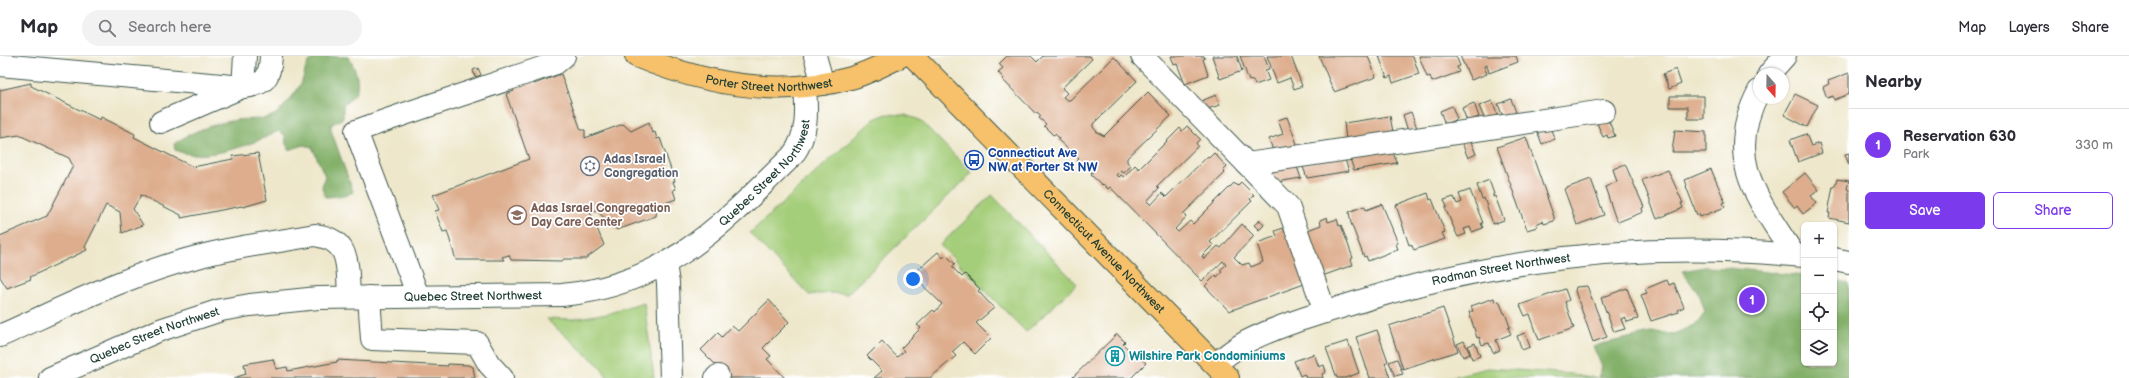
<!DOCTYPE html>
<meta charset="utf-8">
<style>
body{margin:0;font-family:"Balsamiq Sans",sans-serif;background:#f2f2f3;color:#2b2b33}
.controls{position:absolute;right:12px;bottom:12px;display:grid;overflow:hidden;border-radius:6px;box-shadow:0 1px 3px #0004}
.controls button{width:36px;height:36px;display:grid;place-items:center;padding:0;border:0;border-bottom:1px solid #e1e1e2;background:#fff;color:#2b2b33;font:20px sans-serif}
.compass{position:absolute;left:1753px;top:12px;width:36px;height:36px;border-radius:50%;background:#fff;box-shadow:0 1px 3px #0004;rotate:160deg}
.you{position:absolute;left:913px;top:223px;width:14px;height:14px;margin:-10px;border:3px solid #fff;border-radius:50%;background:#1a73e8;box-shadow:0 0 0 6px #1a73e833}
.badge{display:grid;place-items:center;width:26px;height:26px;border-radius:50%;background:#7c3aed;color:#fff;font-size:13px;font-weight:700}
.pin{position:absolute;translate:-50% -50%;border:2px solid #fff;box-shadow:0 1px 4px #0006}
.list{margin:0;padding:0;list-style:none}
h2{display:flex;justify-content:space-between;align-items:center;height:52px;margin:0;padding:0 16px;font-size:17px}
h2 small{font-size:13px;font-weight:400;color:#7c7c81}
.list li{display:grid;grid-template-columns:26px 1fr auto;gap:12px;align-items:center;box-sizing:border-box;height:72px;padding:0 16px;border-top:1px solid #e1e1e2}
.list b{display:block;font-size:15px;white-space:nowrap}
.list p{margin:0;font-size:13px;white-space:nowrap;color:#7c7c81}
.list em{font-size:13px;font-style:normal;color:#7c7c81}
.actions{display:flex;gap:8px;padding:12px 16px}
.actions a{flex:1;padding:9px 0;border:1px solid #7c3aed;border-radius:6px;text-align:center;font-size:14px;color:#7c3aed}
.actions .main{background:#7c3aed;color:#fff}
.icon{flex:none;width:22px;height:22px;fill:none;stroke:currentColor;stroke-width:2;stroke-linecap:round;stroke-linejoin:round}
.map{position:relative;flex:none;width:1849px;height:322px;overflow:hidden}
header{display:flex;align-items:center;gap:24px;box-sizing:border-box;height:56px;padding:0 20px;background:#fff;border-bottom:1px solid #e1e1e2}
header strong{font-size:19px}
nav{display:flex;gap:22px;margin-inline-start:auto;font-size:14px}
.search{width:280px;height:36px;background:#f2f2f3;display:flex;align-items:center;gap:10px;box-sizing:border-box;padding:0 14px;border-radius:22px;color:#7c7c81;font-size:15px}
main{display:flex}
aside{flex:1;background:#fff}
.map>svg:first-child{display:block}
.built{fill:#e6daba}
.green{fill:#a5ce7a;stroke:#628657}
.forest{fill:#84b16a;stroke:#52774f}
.building{fill:#ddad8d}
.lines{fill:none;stroke-linecap:round;stroke-linejoin:round}
.minor-casing{stroke:#3e564b;stroke-width:24}
.major-casing{stroke:#3e564b;stroke-width:24}
.minor{stroke:#fff;stroke-width:22}
.major{stroke:#f6c16b;stroke-width:22}
.labels{text-anchor:middle;stroke-width:3.5;stroke-linejoin:round;paint-order:stroke}
.street-label{font-size:12px;fill:#1f3d34;stroke:#fff}
.transit-label{font-size:12px;font-weight:bold;fill:#164399;stroke:#fff;text-anchor:start}
.worship-label{font-size:12px;font-weight:bold;fill:#5b616d;stroke:#fff;text-anchor:start}
.education-label{font-size:12px;font-weight:bold;fill:#785e54;stroke:#fff;text-anchor:start}
.culture-label{font-size:12px;font-weight:bold;fill:#0d838f;stroke:#fff;text-anchor:start}
</style>
<header>
<strong>Map</strong>
<div class="search"><svg class="icon" aria-label="search" viewBox="0 0 24 24"><circle cx="10" cy="10" r="6"/><path d="M15 15l6 6"/></svg>Search here</div>
<nav><a>Map</a><a>Layers</a><a>Share</a></nav>
</header>
<main>
<div class="map">
<svg width="1849" height="322" viewBox="0 0 1849 322">
<rect width="100%" height="100%" fill="#fff"/>
<filter id="ink" filterUnits="userSpaceOnUse"><feTurbulence type="fractalNoise" baseFrequency=".025" numOctaves="2"/><feDisplacementMap in="SourceGraphic" scale="8" xChannelSelector="R" yChannelSelector="G"/><feConvolveMatrix kernelMatrix="1 2 1 2 8 2 1 2 1" color-interpolation-filters="sRGB"/></filter>
<filter id="wash" filterUnits="userSpaceOnUse"><feTurbulence type="fractalNoise" baseFrequency=".012" numOctaves="4" result="noise"/><feDisplacementMap in="SourceGraphic" scale="16" xChannelSelector="R" yChannelSelector="G"/><feGaussianBlur stdDeviation="0.9" result="paint"/><feColorMatrix in="noise" values="0 0 0 0 0 0 0 0 0 0 0 0 0 0 0 0 0 1.4 0 .05"/><feComposite in="paint" operator="in"/></filter>
<g filter="url(#wash)">
<rect width="100%" height="100%" fill="#eee7cb"/>
<!-- built -->
<path class="built" d="M711,0H806L757,5Z"/>
<!-- green -->
<path class="green" d="M887,58L905,59L920,64L972,117L847,238L832,237L809,239L750,177L874,63Z
M992,139L1077,228L1026,276L940,189Z
M644,247L654,322H608L600,310L546,263L573,264L607,258Z
M1488,312L1571,318L1597,322H1446Z"/>
<!-- forest -->
<path class="forest" d="M322,0L348,1C355,10 361,27 355,38C352,42 346,46 343,50V62L331,69V74L353,136L344,140L325,141L322,131L325,120L312,91L304,89L289,94L286,88L285,79L278,75C253,89 202,107 175,94L174,88C192,75 213,68 236,64C250,62 265,66 277,57C284,51 294,39 299,31C308,17 301,3 322,0Z
M1705,211L1728,212L1804,220V307H1834V224L1849,227V322H1598L1602,311L1593,290L1655,276L1674,278L1696,268L1705,256L1700,240L1682,215Z"/>
<g id="blocks">
<!-- building -->
<path class="building" d="M1007,0H1031L1037,6L1043,0H1090L1092,3L1062,32L1067,37L1063,41L1067,44H1070L1114,1L1137,25L1093,68V71L1097,76L1104,80L1148,36L1171,60L1127,102V106L1131,110L1124,117L1121,115L1117,119L1119,121L1121,119L1124,121L1135,109L1139,113L1180,72L1182,75L1187,70L1200,83L1196,87L1198,90L1157,130L1159,132L1147,145L1151,149L1162,137L1166,141L1208,100L1209,102L1214,97L1227,111L1223,115L1225,117L1183,158L1186,161L1175,173L1178,176L1190,165L1193,168L1234,127L1237,130L1241,126L1254,139L1250,143L1252,145L1210,186L1213,189L1202,200L1204,203L1218,190L1221,192L1242,168L1254,180L1234,201L1242,209L1249,207L1251,211L1263,206L1257,187L1277,180L1275,175L1283,172L1285,177L1288,176L1307,227L1229,255L1205,230L1216,219L1217,221L1222,216L1220,214L1226,209L1223,205L1202,225L1110,131L1108,133L1103,128L1102,129L1091,119L1093,117L1077,105L1079,103L1058,84L1059,82L1055,78L1053,79L1044,70L1046,68L1039,62L1041,60L1037,56L1036,58L1003,24L1004,23L998,16L1003,12L999,8Z
M1171,0H1204L1205,2L1203,3L1208,19L1185,28L1177,8L1174,9Z
M1212,0H1237L1242,15L1220,23Z
M1240,0H1264L1269,13L1265,14L1269,24L1255,29L1253,24L1249,25Z
M1267,0H1291L1302,30L1294,33L1290,22L1277,27Z
M1319,0H1368L1376,21L1334,36Z
M1379,0H1413L1419,18L1393,27L1391,20L1387,22Z
M1419,0H1456L1460,10L1457,11L1459,16L1432,26L1430,20L1427,21Z
M1460,0H1516L1518,6L1489,17L1487,9L1484,10L1487,18L1471,24Z
M478,12L481,19L475,21L473,14Z
M1676,13L1681,28L1669,33L1663,18Z
M1849,17V38L1834,44L1833,40L1827,42L1823,31L1829,28L1828,25Z
M561,18L581,74H585V82L623,68L631,75L649,66L652,77L655,76L657,83L660,82L675,125L673,126L676,133L673,134L676,143L657,150L656,160L617,174L596,154L590,156L604,189L585,203H564L562,205L511,204L509,199L502,201L504,204H456L447,175L443,176L435,155L439,154L433,139L529,103L506,38L514,35L513,33L533,25L534,28Z
M31,27V30L100,64L101,61L135,78L134,81L193,111L233,103L232,100L258,97L267,144L243,151L242,150L181,162V159L141,139L133,153L143,169L122,177L120,156L106,149L85,191L87,194L30,221L31,223L7,232L0,221V180L47,160L73,110L69,102L19,79L0,82V34Z
M1795,38L1818,49L1807,71L1784,59Z
M1216,39L1220,49L1204,54L1201,45Z
M1670,40H1704V63H1688V51H1670Z
M1511,43L1516,56L1503,61L1498,48Z
M1492,45L1498,59L1485,64L1479,50Z
M1474,47L1479,61L1467,65L1462,52Z
M1452,50L1457,63L1445,68L1440,55Z
M1411,56L1417,72L1408,75L1403,59Z
M1390,60L1393,76L1346,83L1344,67Z
M1287,61L1297,88L1274,97L1269,83L1283,78L1278,64Z
M1608,63L1615,80L1608,82L1607,79L1603,81L1597,67Z
M1549,70L1555,83L1542,88L1537,75Z
M1675,74L1706,76V96H1672Z
M1806,78L1811,90L1819,87L1822,97L1798,106L1790,84Z
M1526,81L1554,161V165L1544,168L1543,165L1536,168L1537,171L1527,174L1497,91Z
M1470,84L1476,98L1468,102L1462,87Z
M1392,94L1397,107L1354,114L1349,100Z
M1849,97V109L1845,98Z
M1344,101L1349,115L1307,122L1302,108Z
M1296,108L1301,122L1276,126L1270,112Z
M1625,108L1644,151L1642,152L1643,156L1618,166L1615,161L1605,131L1617,126L1613,113Z
M1711,113L1725,146L1723,147L1725,151L1700,161L1699,158L1697,159L1686,130L1687,129L1685,124Z
M1668,114L1683,147H1681L1683,152L1657,163L1642,124Z
M1805,117L1819,134L1811,140L1817,147L1803,158L1797,150L1795,152L1782,136Z
M1591,123L1604,159L1577,169L1564,133Z
M1837,123L1849,125L1847,133L1849,134V166L1829,162L1830,157H1828L1833,130H1835Z
M1489,124L1494,138H1493V141L1495,140L1504,164L1493,168L1484,142L1482,143L1477,129Z
M1470,134L1483,167H1481L1483,172L1472,176L1470,171L1464,173L1466,178L1458,181L1445,152L1447,151L1444,144L1454,141L1457,148L1462,146L1459,138Z
M1428,137L1430,144L1432,143L1445,176L1442,177L1445,183L1414,194L1411,188L1409,189L1396,149Z
M1382,148L1398,187L1396,188L1398,193L1368,205L1366,200L1364,201L1351,167L1349,156L1364,150L1366,154Z
M1327,161L1328,166L1337,163L1339,170L1341,169L1353,202L1351,203L1353,209L1322,220L1305,175L1321,169L1320,164Z
M1260,164L1264,169L1259,174L1254,169Z
M938,196L943,202L946,199L955,208L952,211L962,221L965,218L980,233L978,235L994,252L976,267L991,282L975,298L963,286L952,296L956,300L930,322H874L882,315L867,300L882,285L897,301L904,295L901,292L921,272L917,269L933,254L935,256L942,248L912,219Z
M1667,224L1669,229L1674,227L1684,251L1678,254L1679,256L1651,265L1641,239L1647,237L1645,233Z
M1587,230L1607,281L1593,286L1575,235L1576,231Z
M1627,232L1638,263L1627,266L1625,261L1621,263L1625,273L1614,276L1601,242Z
M1565,233L1569,244L1565,246L1574,272L1539,284L1530,258L1525,260L1520,249Z
M1494,242L1495,246L1499,245L1504,257H1505L1510,271L1508,272L1511,278L1496,284L1500,294L1493,297L1489,287L1482,289L1479,281L1477,282L1469,256L1473,255L1471,250Z
M769,244L789,266L763,292L771,300L767,303L785,322H729L701,294L718,277L722,281L732,270L738,275Z
M1443,252L1458,295L1403,313L1389,270Z
M1377,274L1388,305L1385,307L1390,322H1370L1356,281Z
M1525,277L1530,291L1522,294L1517,280Z
M1117,278L1125,286L1123,288L1136,301L1138,300L1146,307L1131,322H1072Z
M1348,285L1359,317L1345,322H1337L1326,292Z
M1464,285L1470,298L1463,301L1457,288Z
M1475,287L1480,300L1472,303L1468,290Z
M1314,298L1319,311L1324,309L1326,316L1322,318L1323,322H1306L1304,318L1300,320L1294,305Z
M273,303L276,313L287,311L288,315L337,306V304L448,310V308L468,309L473,311L475,322H234L246,318L244,308Z
M1397,303L1403,318L1395,320L1389,306Z"/>
</g>
</g>
<g filter="url(#ink)">
<use href="#blocks" fill-opacity="0" stroke="#3e564b" stroke-width="1"/>
<g class="lines">
<!-- minor casing -->
<g class="minor-casing">
<g id="minor">
<path d="M815,0L823,28"/>
<path d="M1142,0L1288,150L1325,256"/>
<path d="M0,9L243,31C265,29 270,22 271,0"/>
<path d="M1769,18L1785,0"/>
<path d="M243,31L245,0"/>
<path d="M1759,35C1723,103 1758,143 1794,199"/>
<path d="M161,66L240,32"/>
<path d="M1247,108L1604,55"/>
<path d="M1834,203L1849,206"/>
<path d="M665,208L668,227L671,322"/>
<path d="M418,240L356,75C422,51 490,30 556,7L564,0"/>
<path d="M369,241L372,283L477,287L489,308L502,322"/>
<path d="M0,280C65,251 131,217 201,200C238,190 277,186 315,179C352,184 347,211 349,241"/>
<path id="s1" d="M1215,308C1226,300 1237,290 1250,284C1280,269 1315,259 1348,249C1495,202 1650,185 1804,200"/>
<path id="s2" d="M50,322L160,274L221,254L250,249L318,242L562,239C667,229 722,169 793,99C808,78 807,57 805,32"/>
<path d="M716,322L718,320"/>
</g>
</g>
<!-- major casing -->
<g class="major-casing">
<g id="major">
<path id="s3" d="M636,0C704,28 778,42 851,22C868,17 885,8 901,0"/>
<path id="s4" d="M913,0L1228,322"/>
</g>
</g>
<!-- minor -->
<use href="#minor" class="minor"/>
<!-- major -->
<use href="#major" class="major"/>
</g>
</g>
<!-- icons -->
<defs>
<g id="bus-ring" transform="scale(1)"><circle r="9.5" fill="#fff" stroke="#1a4fb4" stroke-width="1.5"/><path d="M-5-6H5V4H4V6H2V4H-2V6H-4V4H-5ZM-3.5-4V0h7V-4ZM-3.5 1.2v1.5H-2V1.2ZM2 1.2v1.5H3.5V1.2Z" fill="#1a4fb4"/></g>
<g id="synagogue-ring" transform="scale(1)"><circle r="9.5" fill="#fff" stroke="#6b7280" stroke-width="1.5"/><path d="M0-6.5L5.6 3.2H-5.6ZM0 6.5L5.6-3.2H-5.6Z" fill="#6b7280"/></g>
<g id="school-ring" transform="scale(1)"><circle r="9.5" fill="#fff" stroke="#8d6e63" stroke-width="1.5"/><path d="M0-5L7-2L0 1L-7-2ZM-4 1L0 2.5L4 1V4Q0 6-4 4Z" fill="#8d6e63"/></g>
<g id="building-ring" transform="scale(1)"><circle r="9.5" fill="#fff" stroke="#0f9aa8" stroke-width="1.5"/><path d="M-4-6H4V6H1V3H-1V6H-4ZM-2.5-4.3h1.7v1.8h-1.7ZM.8-4.3h1.7v1.8H.8ZM-2.5-1h1.7V.8h-1.7ZM.8-1h1.7V.8H.8Z" fill="#0f9aa8"/></g>
</defs>
<g fill-rule="evenodd">
<use href="#bus-ring" x="974" y="104"/>
<use href="#synagogue-ring" x="590" y="110"/>
<use href="#school-ring" x="517" y="159"/>
<use href="#building-ring" x="1115" y="300"/>
</g>
<g class="labels">
<!-- street labels -->
<g class="street-label">
<text dy="4" stroke="none"><textPath href="#s3" startOffset="137">Porter Street Northwest</textPath></text>
<text dy="4" stroke="none"><textPath href="#s2" startOffset="772">Quebec Street Northwest</textPath></text>
<text dy="4" stroke="none"><textPath href="#s4" startOffset="273">Connecticut Avenue Northwest</textPath></text>
<text dy="4" stroke="none"><textPath href="#s1" startOffset="304">Rodman Street Northwest</textPath></text>
<text dy="4" stroke="none"><textPath href="#s2" startOffset="437">Quebec Street Northwest</textPath></text>
<text dy="4" stroke="none"><textPath href="#s2" startOffset="113">Quebec Street Northwest</textPath></text>
</g>
<!-- transit labels -->
<g class="transit-label">
<text x="988" y="101">Connecticut Ave<tspan x="988" dy="14">NW at Porter St NW</tspan></text>
</g>
<!-- worship labels -->
<g class="worship-label">
<text x="604" y="107">Adas Israel<tspan x="604" dy="14">Congregation</tspan></text>
</g>
<!-- education labels -->
<g class="education-label">
<text x="531" y="156">Adas Israel Congregation<tspan x="531" dy="14">Day Care Center</tspan></text>
</g>
<!-- culture labels -->
<g class="culture-label">
<text x="1129" y="304">Wilshire Park Condominiums</text>
</g>
</g>
</svg>
<div class="controls">
<button>+</button>
<button>−</button>
<button><svg class="icon" aria-label="locate" viewBox="0 0 24 24"><circle cx="12" cy="12" r="6"/><path d="M12 2v4M12 18v4M2 12h4M18 12h4"/></svg></button>
<button><svg class="icon" aria-label="layers" viewBox="0 0 24 24"><path d="M12 4l9 5-9 5-9-5zM3 14l9 5 9-5"/></svg></button>
</div>
<svg class="compass" viewBox="-18 -18 36 36"><path d="M0-13l5 13h-10z" fill="#e53935"/><path d="M0 13l5-13h-10z" fill="#7c7c81"/></svg>
<div class="you"></div>
<div class="pin badge" style="left:1752px;top:244px">1</div>
</div>
<aside>
<h2>Nearby<small></small></h2>
<ul class="list">
<li><span class="badge">1</span><div><b>Reservation 630</b><p>Park</p></div><em>330 m</em></li>
</ul>
<div class="actions"><a class="main">Save</a><a>Share</a></div>
</aside>
</main>
